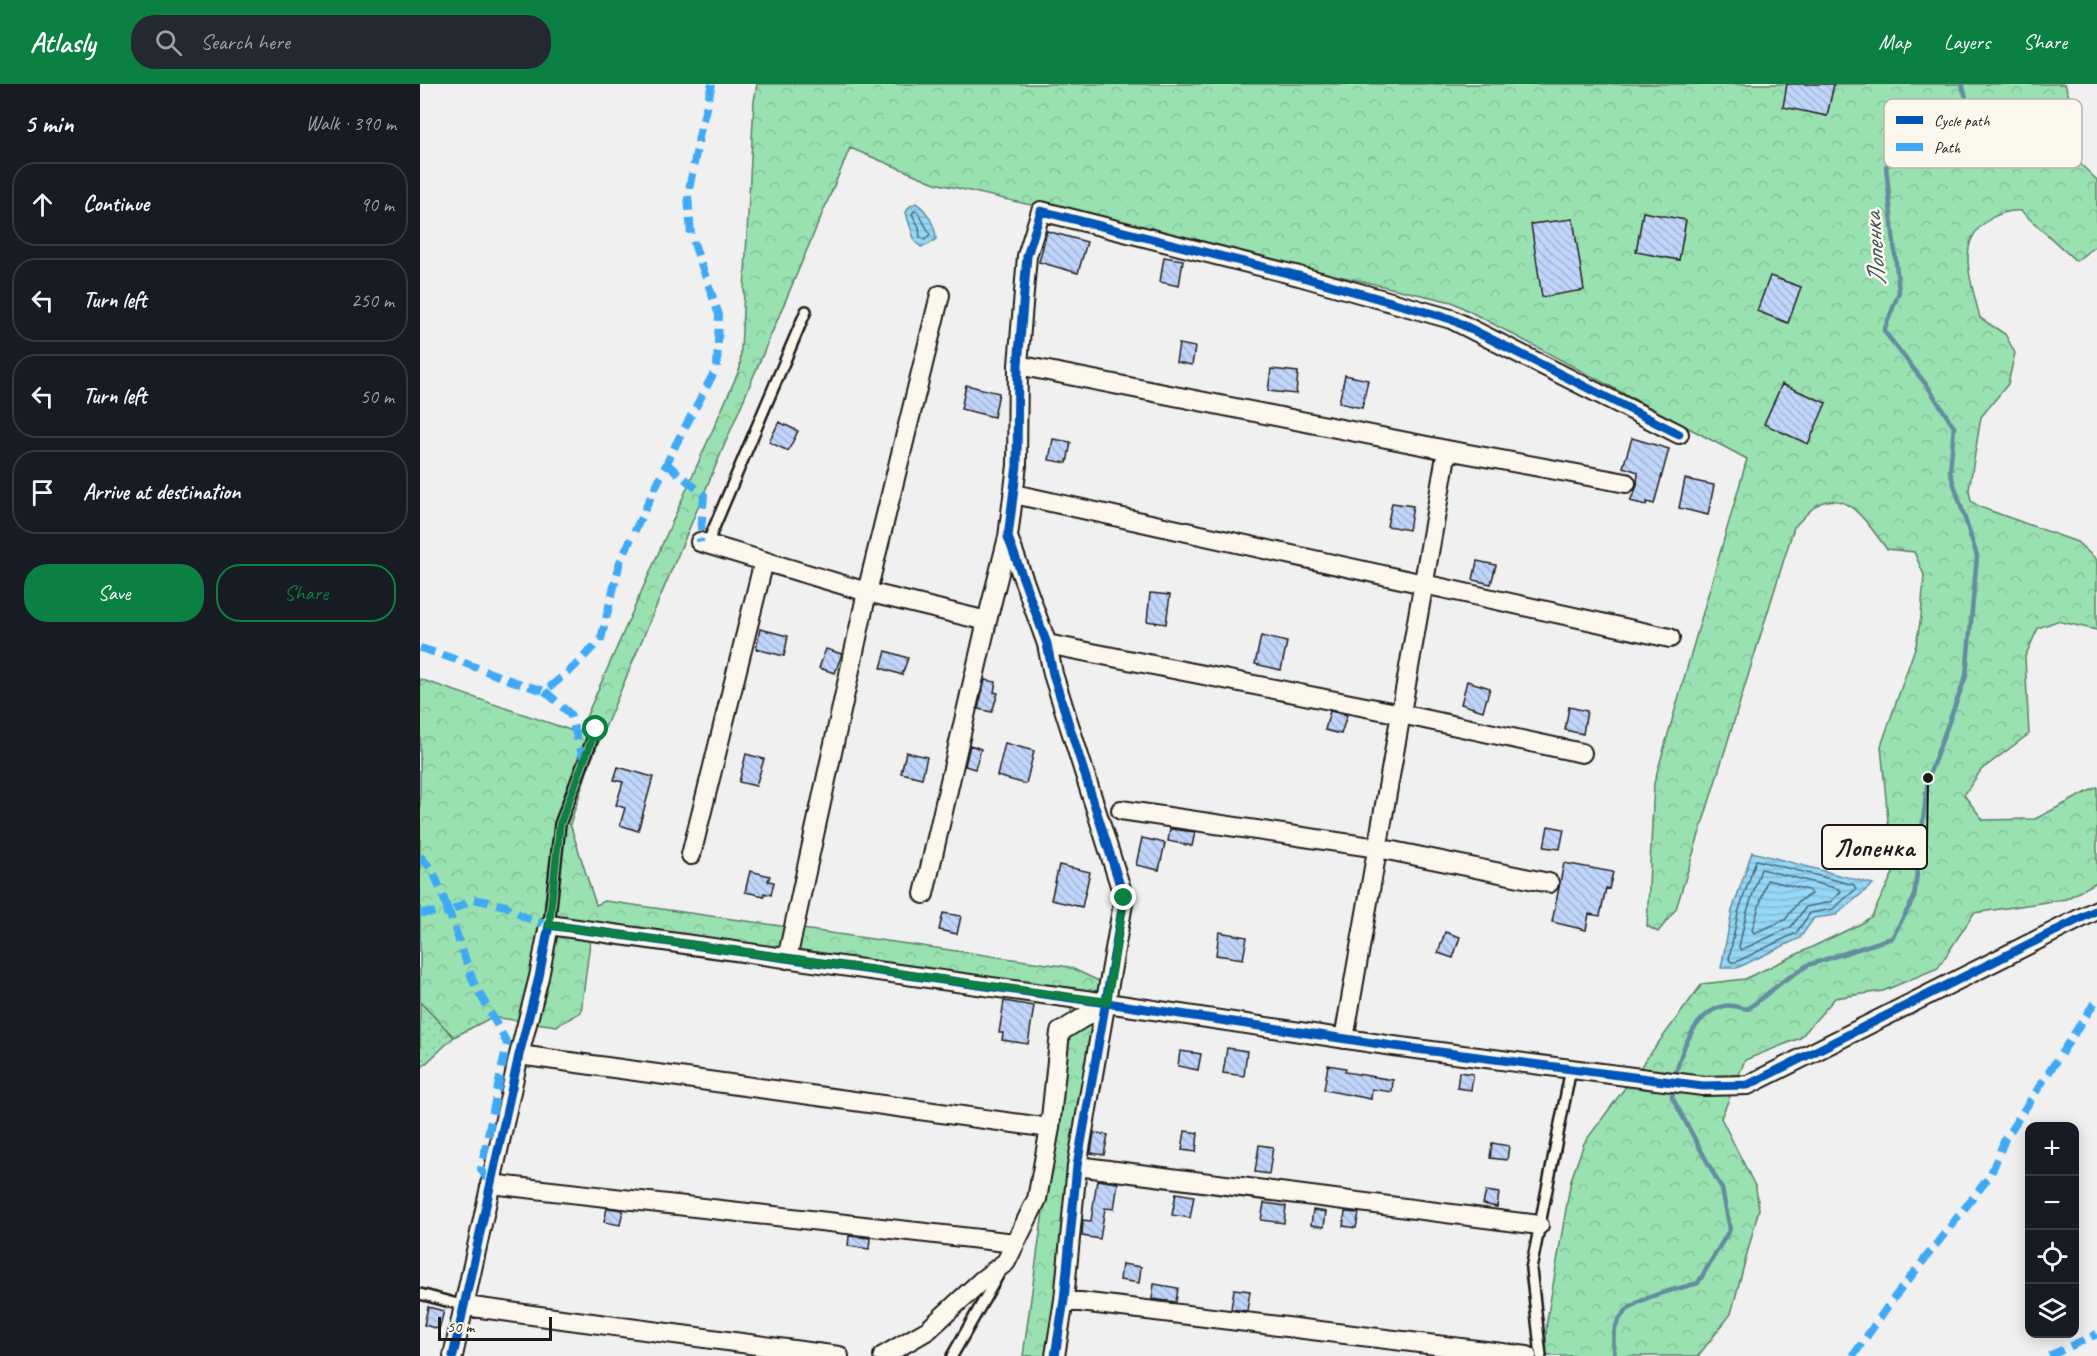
<!DOCTYPE html>
<meta charset="utf-8">
<style>
body{margin:0;font-family:Caveat,sans-serif;background:#242831;color:#f1f3f6}
.controls{position:absolute;right:18px;bottom:18px;display:grid;overflow:hidden;border-radius:12px;box-shadow:0 3px 15px #0003}
.controls button{width:54px;height:54px;display:grid;place-items:center;padding:0;border:0;border-bottom:2px solid #363941;background:#171b24;color:#f1f3f6;font:30px sans-serif}
.scale{position:absolute;left:18px;bottom:15px;width:114px;box-sizing:border-box;padding-left:6px;border:3px solid #1c1c1c;border-top:0;font-size:16px;line-height:21px;white-space:nowrap;color:#1c1c1c;-webkit-text-stroke:4px #fbf7ec;paint-order:stroke}
.stop{position:absolute;width:18px;height:18px;margin:-14px;border:4px solid #0b8043;border-radius:50%;background:#fff}
.stop.end{background:#0b8043;border-color:#fff;box-shadow:0 2px 6px #0008}
.list{margin:0;padding:0;list-style:none}
h2{display:flex;justify-content:space-between;align-items:center;height:78px;margin:0;padding:0 24px;font-size:26px}
h2 small{font-size:20px;font-weight:400;color:#9ea1a6}
.list li{display:grid;grid-template-columns:39px 1fr auto;gap:18px;align-items:center;box-sizing:border-box;height:84px;margin:0 12px 12px;padding:0 12px;border:2px solid #363941;border-radius:24px}
.list b{display:block;font-size:22px;white-space:nowrap}
.list em{font-size:20px;font-style:normal;color:#9ea1a6}
.actions{display:flex;gap:12px;padding:18px 24px}
.actions a{flex:1;padding:14px 0;border:2px solid #0b8043;border-radius:24px;text-align:center;font-size:21px;color:#0b8043}
.actions .main{background:#0b8043;color:#fff}
.icon{flex:none;width:33px;height:33px;fill:none;stroke:currentColor;stroke-width:2;stroke-linecap:round;stroke-linejoin:round}
.map{position:relative;flex:none;width:1677px;height:1272px;overflow:hidden}
header{display:flex;align-items:center;gap:36px;box-sizing:border-box;height:84px;padding:0 30px;background:#0b8043;color:#fff}
header strong{font-size:28px}
nav{display:flex;gap:33px;margin-inline-start:auto;font-size:21px}
.search{width:420px;height:54px;background:#242831;display:flex;align-items:center;gap:15px;box-sizing:border-box;padding:0 21px;border-radius:24px;color:#9ea1a6;font-size:22px}
main{display:flex}
aside{flex:1;background:#171b24}
.map>svg:first-child{display:block}
.grass{fill:url(#grass-dots);stroke:#5a7e66;stroke-width:1.5}
.forest{fill:url(#forest-crowns);stroke:#5a7e66;stroke-width:1.5}
.water{fill:url(#water-rules);stroke:#658c9f;stroke-width:1.5}
.lines{fill:none;stroke-linecap:round;stroke-linejoin:round}
.shore{stroke:#4c6774;stroke-width:1.5}
.stream{stroke:#658c9f;stroke-width:4.5}
.building{fill:url(#building-back-hatch);stroke:#1c1c1c;stroke-width:1.5}
.lane-casing{stroke:#1c1c1c;stroke-width:14}
.street-casing{stroke:#1c1c1c;stroke-width:22}
.lane{stroke:#fbf7ec;stroke-width:9}
.street{stroke:#fbf7ec;stroke-width:18}
.quiet{stroke:#3fa9f5;stroke-width:8;stroke-dasharray:15 8;stroke-linecap:butt}
.cycleway-casing{stroke:#fbf7ec;stroke-width:13}
.cycleway{stroke:#0057b8;stroke-width:9}
.route{stroke:#0b8043;stroke-width:8}
.labels{text-anchor:middle;stroke-width:5;stroke-linejoin:round;paint-order:stroke}
.water-label{font-size:26px;font-style:italic;fill:#40545e;stroke:#fbf7ec}
.key{fill:#fbf7ec;stroke:#b8b5ae;stroke-width:1.5}
.key-label{font-size:16px;fill:#1c1c1c}
.leader{fill:none;stroke:#1c1c1c;stroke-width:2}
.callout-dot{fill:#1c1c1c;stroke:#fbf7ec;stroke-width:2}
.callout{fill:#fbf7ec;stroke:#1c1c1c;stroke-width:2}
.callout-label{font-size:26px;text-anchor:middle;font-weight:bold;fill:#1c1c1c}
</style>
<header>
<strong>Atlasly</strong>
<div class="search"><svg class="icon" aria-label="search" viewBox="0 0 24 24"><circle cx="10" cy="10" r="6"/><path d="M15 15l6 6"/></svg>Search here</div>
<nav><a>Map</a><a>Layers</a><a>Share</a></nav>
</header>
<main>
<aside>
<h2>5 min<small>Walk · 390 m</small></h2>
<ul class="list">
<li><svg class="icon" aria-label="ahead" viewBox="0 0 24 24"><path d="M12 20V5M6 11l6-6 6 6"/></svg><div><b>Continue</b></div><em>90 m</em></li>
<li><svg class="icon" aria-label="left" viewBox="0 0 24 24"><path d="M17 20v-9H6M10 6l-5 5 5 5"/></svg><div><b>Turn left</b></div><em>250 m</em></li>
<li><svg class="icon" aria-label="left" viewBox="0 0 24 24"><path d="M17 20v-9H6M10 6l-5 5 5 5"/></svg><div><b>Turn left</b></div><em>50 m</em></li>
<li><svg class="icon" aria-label="arrive" viewBox="0 0 24 24"><path d="M6 21V4h12l-3 4 3 4H6"/></svg><div><b>Arrive at destination</b></div></li>
</ul>
<div class="actions"><a class="main">Save</a><a>Share</a></div>
</aside>
<div class="map">
<svg width="1677" height="1272" viewBox="0 0 1677 1272">
<defs>
<pattern id="grass-dots" width="8" height="8" patternUnits="userSpaceOnUse" patternTransform="scale(1.5)"><rect width="8" height="8" fill="#99e1b0"/><path d="M2 2h.1M6 6h.1" fill="none" stroke="#83c097" stroke-width="1.8" stroke-linecap="round"/></pattern>
<pattern id="forest-crowns" width="20" height="18" patternUnits="userSpaceOnUse" patternTransform="scale(1.5)"><rect width="20" height="18" fill="#99e1b0"/><path d="M2 6a3 3 0 1 1 6 0M12 15a3 3 0 1 1 6 0" fill="none" stroke="#83c097"/></pattern>
<pattern id="water-rules" width="6" height="5" patternUnits="userSpaceOnUse" patternTransform="scale(1.5)"><rect width="6" height="5" fill="#95d7f7"/><path d="M0 2.5h6" fill="none" stroke="#80b8d3"/></pattern>
<pattern id="building-back-hatch" width="6" height="6" patternUnits="userSpaceOnUse" patternTransform="scale(1.5)"><rect width="6" height="6" fill="#c0d5fa"/><path d="M-1 5l2 2M0 0l6 6M5-1l2 2" fill="none" stroke="#a4b6d6"/></pattern>
</defs>
<rect width="100%" height="100%" fill="#eff0ef"/>
<filter id="ink" filterUnits="userSpaceOnUse"><feTurbulence type="fractalNoise" baseFrequency=".0167" numOctaves="2"/><feDisplacementMap in="SourceGraphic" scale="12" xChannelSelector="R" yChannelSelector="G"/><feConvolveMatrix kernelMatrix="1 2 1 2 8 2 1 2 1" color-interpolation-filters="sRGB"/></filter>
<g filter="url(#ink)">
<!-- grass -->
<path class="grass" d="M0,918L34,953L0,985Z"/>
<!-- forest -->
<path class="forest" d="M337,0H1645L1653,25L1652,72L1677,96V161L1656,177L1601,127C1588,126 1576,130 1566,138C1534,160 1553,203 1560,234L1585,250L1595,269L1588,300L1561,333L1549,406L1551,417L1560,423L1657,458L1677,476V546L1637,537L1618,544L1605,573L1609,650L1561,686L1544,711L1563,736L1615,735L1677,703V798L1646,815L1554,829L1518,884L1463,907L1415,914L1380,954L1325,976L1301,1034L1336,1104L1339,1125L1311,1230L1278,1272H1125L1127,1236L1151,1096L1164,1059L1282,900L1325,895L1440,840L1452,832L1473,789L1461,662L1496,561L1501,533L1504,491L1494,468L1467,465C1452,447 1434,412 1407,417C1394,419 1383,435 1374,443L1256,825L1238,848L1227,842L1234,699L1327,375L1032,218L515,99L430,64L170,679L150,740L176,821L185,817L649,883L679,897L637,1272H603L654,904L172,842L161,928L137,942L72,933L34,953L0,918V595L159,649L320,284L334,17Z"/>
<!-- water -->
<path class="water" d="M496,119C507,126 516,143 516,155L508,161L501,163L494,157C493,146 488,139 486,128L490,122Z
M1332,768L1453,800L1416,831L1394,834L1380,854L1317,884H1301L1312,827Z"/>
<g class="lines">
<!-- shore -->
<path class="shore" d="M494,127L498,128L510,150L505,156L500,153L499,143L492,130Z
M1336,776L1434,801L1436,805L1413,825L1390,829L1376,849L1316,878H1311L1309,875L1318,829Z
M1341,785L1419,805L1421,808L1410,818L1386,823L1371,843L1321,866L1319,863L1326,831Z
M1347,796L1389,806L1391,810L1378,818L1365,836L1334,849L1332,846Z"/>
<!-- stream -->
<path class="stream" d="M1255,995C1260,968 1274,929 1304,922C1311,920 1320,924 1328,925L1362,898L1388,881L1472,854L1494,814L1508,694L1546,592L1557,472L1530,388L1534,343L1508,303L1464,247L1479,208L1466,82L1506,64L1552,34L1542,0
M1195,1272C1183,1216 1238,1211 1278,1199L1310,1145L1302,1105L1252,1013L1254,1003"/>
</g>
<!-- building -->
<path class="building" d="M1367,0H1414L1407,32L1363,23Z
M1223,128L1266,136L1259,176L1216,168Z
M1153,135L1164,206L1122,213L1111,140Z
M627,147L667,158L658,189L619,178Z
M744,173L763,176L759,202L740,198Z
M1350,192L1381,203L1368,239L1337,227Z
M759,260L775,263L772,281L756,278Z
M851,285L878,288L876,310L848,307Z
M925,291L948,296L942,324L919,319Z
M1362,300L1406,319L1388,360L1344,340Z
M546,301L579,309L574,333L541,325Z
M359,338L378,347L368,367L349,358Z
M1212,354L1249,365L1234,420L1227,418L1226,421L1210,417L1217,402L1218,388L1203,383Z
M633,355L651,358L647,379L629,376Z
M1265,395L1294,401L1288,431L1259,424Z
M972,419L993,422L989,446L967,442Z
M1057,477L1076,481L1071,500L1053,496Z
M730,509L750,511L746,540L727,537Z
M340,545L368,552L364,572L336,565Z
M841,552L867,558L861,586L835,580Z
M406,565L422,570L415,589L399,584Z
M466,567L488,574L482,591L461,584Z
M565,596L576,598L574,608L578,609L572,628L558,625Z
M1047,597L1070,604L1063,627L1041,620Z
M1149,623L1167,627L1163,650L1145,646Z
M910,627L927,631L921,650L905,646Z
M585,659L614,667L606,700L577,692Z
M550,661L561,665L555,685L545,682Z
M486,668L507,673L502,694L481,689Z
M326,670L344,675L336,702L319,698Z
M198,683L233,693L218,747L200,741L205,724L196,721L203,698L194,696Z
M1128,742L1144,745L1140,765L1124,763Z
M750,745L775,748L772,762L748,757Z
M722,754L745,759L739,786L716,781Z
M1144,779L1193,788L1189,805L1186,804L1180,832L1169,830L1166,846L1132,838Z
M639,781L670,788L662,823L631,816Z
M330,787L350,792L348,797L354,798L351,811L344,809V812L325,808Z
M523,829L541,832L537,850L519,846Z
M799,848L827,853L823,875L796,871Z
M1025,848L1040,853L1033,874L1018,869Z
M584,917L614,922L608,960L582,956L583,949H579Z
M807,964L827,967L824,992L803,989Z
M760,967L781,970L778,986L758,982Z
M908,981L926,984L925,988L973,996L972,1008L952,1005L951,1015L904,1006Z
M1039,988L1053,990L1051,1006L1037,1004Z
M765,1047L778,1049L776,1068L762,1066Z
M674,1049L688,1051L684,1071L671,1069Z
M1072,1059L1089,1062L1087,1076L1070,1074Z
M839,1061L853,1063L849,1090L835,1088Z
M677,1096L698,1099L694,1125L685,1124L680,1155L662,1152L663,1136L671,1137Z
M1066,1107L1079,1109L1077,1123L1063,1120Z
M756,1109L774,1112L770,1134L752,1131Z
M844,1119L866,1122L864,1139L841,1136Z
M187,1124L203,1126L200,1141L184,1138Z
M893,1126L906,1128L904,1143L891,1141Z
M925,1128L939,1129L936,1144L923,1142Z
M429,1152L450,1154L449,1165L428,1162Z
M702,1180L721,1183L719,1199L700,1196Z
M734,1200L758,1204L756,1218L732,1215Z
M814,1205L830,1207L827,1227L811,1225Z
M8,1223L24,1227L19,1245L4,1241Z"/>
<g class="lines">
<!-- lane casing -->
<g class="lane-casing">
<path id="lane" d="M287,460L386,227
M129,841L140,740L176,645
M0,1210L45,1222
M532,1272L580,1188
M1121,1272L1111,1185L1151,985"/>
</g>
<!-- street casing -->
<g class="street-casing">
<path id="street" d="M598,281L1027,366
M594,410L1250,554
M280,458L447,508L567,537L588,453
M627,560L981,630L1162,669
M701,726L958,764L1129,799
M271,771L344,477
M504,810L567,537
M367,875L447,508L520,211
M924,955L1027,366L1206,399
M99,971L630,1044
M657,1082L1119,1141
M70,1100L595,1159
M644,1216L1107,1272
M45,1222L419,1272
M33,1272L99,971L119,893L129,841L687,919L973,962L1283,1002L1328,1001L1677,826
M463,1272L508,1246L561,1197L586,1178L617,1115L630,1044L640,948L687,919
M635,1272L644,1216L657,1082L704,814L633,590L627,560L588,453L597,381L598,281L607,172L621,127L879,192L1031,235L1259,350"/>
</g>
<!-- lane -->
<use href="#lane" class="lane"/>
<!-- street -->
<use href="#street" class="street"/>
<!-- quiet -->
<path class="quiet" d="M247,380L284,411L280,458
M0,564C43,576 82,596 125,607L154,583L181,555L200,478L256,360L297,283L299,231L271,151L268,111L280,48L292,0
M125,607L150,630L164,677
M0,772L13,787L29,828L53,815L86,822L104,833L129,841
M0,829L29,828L53,897L87,959L61,1085L70,1100
M1433,1272L1470,1219L1570,1092L1585,1055L1677,915
M1629,1272L1677,1250"/>
<!-- cycleway casing -->
<g class="cycleway-casing">
<path id="cycleway" d="M33,1272L99,971L119,893L129,841L687,919L973,962L1283,1002L1328,1001L1677,826
M635,1272L644,1216L657,1082L704,814L633,590L627,560L588,453L597,381L598,281L607,172L621,127L879,192L1031,235L1259,350"/>
</g>
<!-- cycleway -->
<use href="#cycleway" class="cycleway"/>
</g>
</g>
<g class="lines" filter="url(#ink)">
<!-- route -->
<path class="route" d="M176,645L140,740L129,841L687,918L704,814"/>
</g>
<g class="labels">
<!-- water labels -->
<g class="water-label">
<text transform="translate(1454 165) rotate(-94)" y="9">Лопенка</text>
</g>
</g>
<!-- legend -->
<rect x="1464" y="15" width="198" height="69" rx="9" class="key"/>
<rect x="1476" y="32" width="27" height="8" fill="#0057b8"/>
<rect x="1476" y="59" width="27" height="8" fill="#3fa9f5"/>
<g class="key-label">
<text x="1514" y="42">Cycle path</text>
<text x="1514" y="69">Path</text>
</g>
<!-- callouts -->
<path class="leader" d="M1508 694L1507 763"/>
<circle class="callout-dot" cx="1508" cy="694" r="6"/>
<rect class="callout" x="1402" y="741" width="105" height="44" rx="6"/>
<g class="callout-label">
<text x="1454" y="772">Лопенка</text>
</g>
</svg>
<div class="controls">
<button>+</button>
<button>−</button>
<button><svg class="icon" aria-label="locate" viewBox="0 0 24 24"><circle cx="12" cy="12" r="6"/><path d="M12 2v4M12 18v4M2 12h4M18 12h4"/></svg></button>
<button><svg class="icon" aria-label="layers" viewBox="0 0 24 24"><path d="M12 4l9 5-9 5-9-5zM3 14l9 5 9-5"/></svg></button>
</div>
<div class="scale">50 m</div>
<div class="stop" style="left:176px;top:645px"></div>
<div class="stop end" style="left:704px;top:814px"></div>
</div>
</main>
